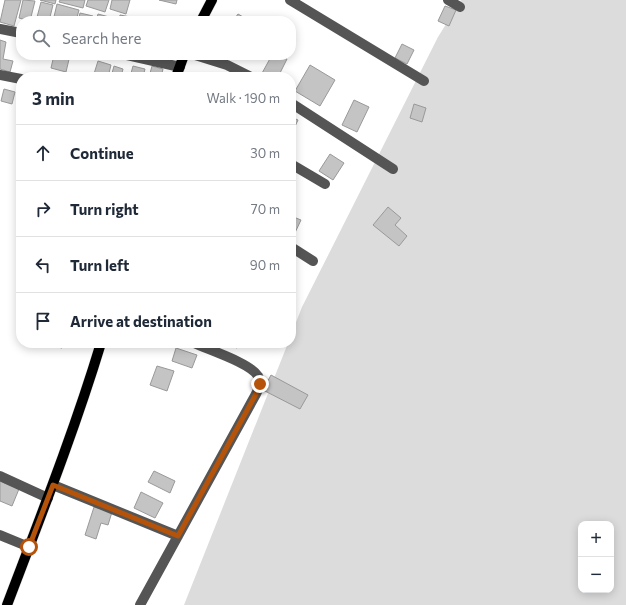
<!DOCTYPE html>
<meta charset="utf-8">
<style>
body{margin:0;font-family:Commissioner,sans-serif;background:#f6f6f7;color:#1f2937}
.controls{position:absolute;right:12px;bottom:12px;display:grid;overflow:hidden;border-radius:8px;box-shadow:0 2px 10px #0003}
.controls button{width:36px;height:36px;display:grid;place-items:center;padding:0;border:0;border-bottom:1px solid #e0e1e3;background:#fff;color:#1f2937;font:20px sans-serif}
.stop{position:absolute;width:12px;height:12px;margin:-9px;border:3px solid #b45309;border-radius:50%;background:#fff}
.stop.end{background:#b45309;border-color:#fff;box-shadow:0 1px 4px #0008}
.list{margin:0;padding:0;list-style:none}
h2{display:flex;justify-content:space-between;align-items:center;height:52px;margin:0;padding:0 16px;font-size:17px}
h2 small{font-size:13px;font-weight:400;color:#747a83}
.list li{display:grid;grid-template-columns:26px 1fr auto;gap:12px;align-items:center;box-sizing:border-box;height:56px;padding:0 16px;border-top:1px solid #e0e1e3}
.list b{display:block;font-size:15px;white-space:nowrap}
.list em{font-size:13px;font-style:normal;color:#747a83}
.icon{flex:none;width:22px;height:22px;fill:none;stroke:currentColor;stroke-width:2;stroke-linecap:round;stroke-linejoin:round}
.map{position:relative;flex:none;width:626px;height:605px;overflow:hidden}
.search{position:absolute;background:#fff;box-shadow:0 2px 10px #0003;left:16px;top:16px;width:280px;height:44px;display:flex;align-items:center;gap:10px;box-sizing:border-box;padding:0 14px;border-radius:16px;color:#747a83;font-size:15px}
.panel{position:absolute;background:#fff;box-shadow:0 2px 10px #0003;left:16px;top:72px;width:280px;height:276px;border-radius:16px}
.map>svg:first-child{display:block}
.green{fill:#dcdcdc;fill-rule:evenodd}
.building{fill:#c4c4c4;stroke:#999}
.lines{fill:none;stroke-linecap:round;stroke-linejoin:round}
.major-casing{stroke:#dbdbdb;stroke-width:11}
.minor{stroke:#555;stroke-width:10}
.major{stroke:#000;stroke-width:10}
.route{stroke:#b45309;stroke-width:5}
</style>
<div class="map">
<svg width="626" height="605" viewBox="0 0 626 605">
<rect width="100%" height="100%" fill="#fff"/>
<!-- green -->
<path class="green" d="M461,0H626V605H184L288,343H291V335L302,307L438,37ZM581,524H611V590H581Z"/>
<!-- building -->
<path class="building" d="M5,0H21L14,26L0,22Z
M23,0L35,1L30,21L19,18Z
M40,0H56L55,4Z
M60,0H85L83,8L59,2Z
M88,0H109L105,12L86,6Z
M112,0H130L126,14L110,9Z
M159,0H177L176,4Z
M41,2L53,5L49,21H36Z
M57,4L79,10L76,21H53Z
M445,6L456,10L449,26L438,21Z
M80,13L93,16L92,21H78Z
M98,14L113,18V21H96Z
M238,14L250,21H233Z
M120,15L146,20V21H119Z
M0,40L6,42L3,59L13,61L10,72L0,69Z
M402,44L414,50L407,64L395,58Z
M54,55H70L66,72L51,68Z
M272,55H279L287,59L278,77H264L261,75Z
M98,61L111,65L108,77H93Z
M310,65L335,80L320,106L295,91Z
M114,66L123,69L121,77H111Z
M133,66L145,69L143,77H130Z
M152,66L163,69L161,77H149Z
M4,89L15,92L12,104L1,101Z
M354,100L369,107L357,132L342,125Z
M414,104L426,108L422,122L410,118Z
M291,117L298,120L291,135Z
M330,154L344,163L333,180L319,171Z
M388,207L401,218L395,225L407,236L399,246L373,225Z
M291,216L301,220L292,239L291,238Z
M40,343H63L62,348Z
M225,343H239L237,348Z
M176,348L197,355L192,368L172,361Z
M157,366L174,371L167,391L150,385Z
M271,375L308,395L300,409L263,390Z
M154,471L175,481L170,493L148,482Z
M0,481L19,489L12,506L0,501Z
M141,492L163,503L155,518L134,508Z
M94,507L112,512L108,525L101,523L96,539L85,535Z"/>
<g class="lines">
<!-- major casing -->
<g class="major-casing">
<path id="major" d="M201,21L212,0
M176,77L184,55
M7,605C40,518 74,432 101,343"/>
</g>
<!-- minor -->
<path class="minor" d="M290,0L424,81
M448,0L460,7
M0,29L21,33
M127,55L180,67
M195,55L227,65L251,77
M0,75L21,79
M291,103L393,169
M291,164L325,184
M291,247L313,261
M0,476L48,498
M53,485L178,536
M0,535L29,547
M140,605L256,394C259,388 262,382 258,376C250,363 209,350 194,343"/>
<!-- major -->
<use href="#major" class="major"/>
</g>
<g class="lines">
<!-- route -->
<path class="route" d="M29,547L53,485L178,536L256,394L260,384"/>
</g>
</svg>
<div class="controls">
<button>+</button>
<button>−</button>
</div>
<div class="stop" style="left:29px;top:547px"></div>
<div class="stop end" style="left:260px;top:384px"></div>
<div class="search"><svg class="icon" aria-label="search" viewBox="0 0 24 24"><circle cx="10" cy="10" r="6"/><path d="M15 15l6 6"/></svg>Search here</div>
<section class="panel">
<h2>3 min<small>Walk · 190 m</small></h2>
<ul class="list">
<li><svg class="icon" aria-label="ahead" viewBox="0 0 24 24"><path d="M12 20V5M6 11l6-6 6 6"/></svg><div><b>Continue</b></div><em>30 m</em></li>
<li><svg class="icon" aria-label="right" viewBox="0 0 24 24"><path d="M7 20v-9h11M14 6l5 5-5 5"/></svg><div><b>Turn right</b></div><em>70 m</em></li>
<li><svg class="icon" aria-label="left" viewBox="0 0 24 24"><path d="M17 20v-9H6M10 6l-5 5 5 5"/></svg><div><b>Turn left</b></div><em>90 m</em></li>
<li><svg class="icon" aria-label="arrive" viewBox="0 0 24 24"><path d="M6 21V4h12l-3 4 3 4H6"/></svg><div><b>Arrive at destination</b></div></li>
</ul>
</section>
</div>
